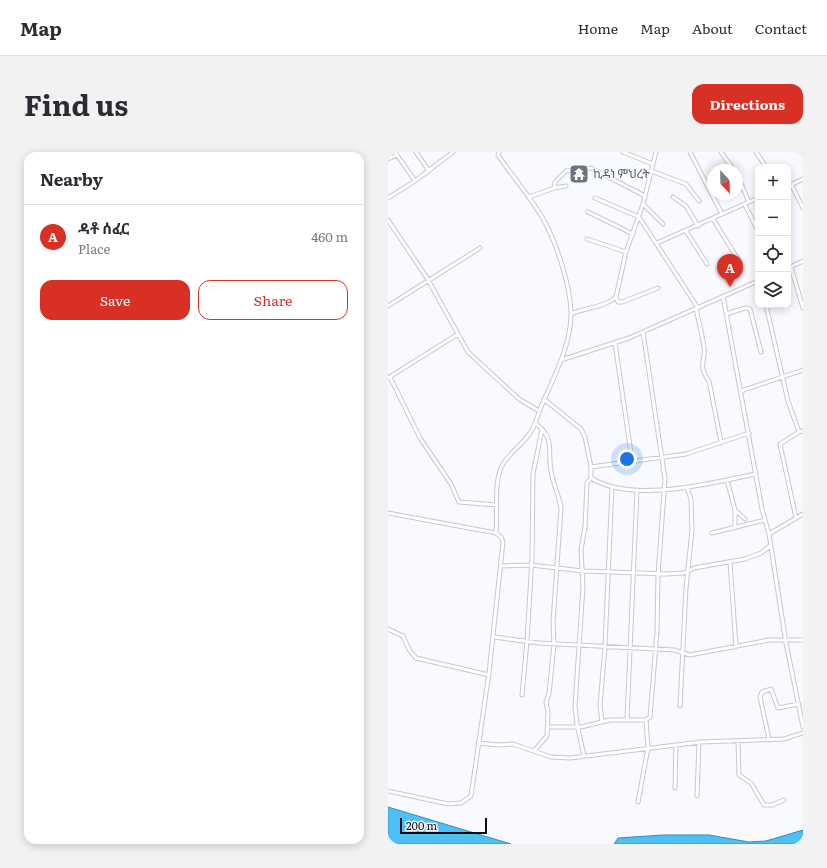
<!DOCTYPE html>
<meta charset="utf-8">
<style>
body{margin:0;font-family:Literata,"Noto Sans Ethiopic",serif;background:#f2f2f3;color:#2b2b33}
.controls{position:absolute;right:12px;top:12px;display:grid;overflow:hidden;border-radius:8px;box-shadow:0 2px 10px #0003}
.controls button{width:36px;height:36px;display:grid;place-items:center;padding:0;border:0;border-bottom:1px solid #e1e1e2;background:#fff;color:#2b2b33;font:20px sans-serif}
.compass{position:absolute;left:319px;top:12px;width:36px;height:36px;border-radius:50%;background:#fff;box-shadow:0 2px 10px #0003;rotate:158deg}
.scale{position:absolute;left:12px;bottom:10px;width:87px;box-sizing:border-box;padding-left:4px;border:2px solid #0e0e11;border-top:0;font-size:11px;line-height:14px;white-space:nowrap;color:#0e0e11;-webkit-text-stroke:3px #f9faff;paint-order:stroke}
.you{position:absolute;left:239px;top:307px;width:14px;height:14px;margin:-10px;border:3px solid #fff;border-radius:50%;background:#1a73e8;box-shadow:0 0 0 6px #1a73e833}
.badge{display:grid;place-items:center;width:26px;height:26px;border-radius:50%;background:#d93025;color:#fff;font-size:13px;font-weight:700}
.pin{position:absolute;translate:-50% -33px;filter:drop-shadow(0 1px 2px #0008)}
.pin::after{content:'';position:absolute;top:21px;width:14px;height:12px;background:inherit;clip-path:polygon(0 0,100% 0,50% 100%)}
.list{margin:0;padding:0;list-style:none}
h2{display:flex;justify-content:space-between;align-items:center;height:52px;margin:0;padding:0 16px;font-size:17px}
h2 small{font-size:13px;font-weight:400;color:#7c7c81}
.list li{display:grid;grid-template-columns:26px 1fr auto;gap:12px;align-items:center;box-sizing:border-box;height:64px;padding:0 16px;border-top:1px solid #e1e1e2}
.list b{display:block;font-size:15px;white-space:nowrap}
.list p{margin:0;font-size:13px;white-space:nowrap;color:#7c7c81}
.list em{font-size:13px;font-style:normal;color:#7c7c81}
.actions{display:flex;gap:8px;padding:12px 16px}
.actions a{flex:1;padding:9px 0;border:1px solid #d93025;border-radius:12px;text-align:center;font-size:14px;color:#d93025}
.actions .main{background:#d93025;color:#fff}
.icon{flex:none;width:22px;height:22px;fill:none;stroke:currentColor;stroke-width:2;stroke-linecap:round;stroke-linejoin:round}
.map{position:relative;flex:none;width:415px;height:692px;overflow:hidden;border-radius:12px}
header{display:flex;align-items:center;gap:24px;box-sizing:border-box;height:56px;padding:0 20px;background:#fff;border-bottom:1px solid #e1e1e2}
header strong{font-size:19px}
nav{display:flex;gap:22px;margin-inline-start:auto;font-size:14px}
.intro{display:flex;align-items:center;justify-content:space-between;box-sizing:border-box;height:96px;padding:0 24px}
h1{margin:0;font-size:28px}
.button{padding:10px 18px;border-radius:12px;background:#d93025;color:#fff;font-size:14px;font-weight:700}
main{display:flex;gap:24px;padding:0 24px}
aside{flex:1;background:#fff;border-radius:12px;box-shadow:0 2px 10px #0003}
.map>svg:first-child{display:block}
.water{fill:#4dc0f6;stroke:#3a8bb1}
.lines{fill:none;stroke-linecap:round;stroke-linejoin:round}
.minor-casing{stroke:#c6c7d0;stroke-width:5}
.minor{stroke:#fff;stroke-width:3}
.labels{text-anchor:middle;stroke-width:3;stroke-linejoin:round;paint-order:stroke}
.worship-label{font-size:12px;fill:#5b616d;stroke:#f9faff;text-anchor:start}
</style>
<header>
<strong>Map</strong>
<nav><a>Home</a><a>Map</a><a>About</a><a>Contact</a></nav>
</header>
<div class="intro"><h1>Find us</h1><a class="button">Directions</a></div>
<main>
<aside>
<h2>Nearby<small></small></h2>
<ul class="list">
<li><span class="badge">A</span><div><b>ዳቶ ሰፈር</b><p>Place</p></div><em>460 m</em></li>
</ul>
<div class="actions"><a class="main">Save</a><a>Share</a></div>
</aside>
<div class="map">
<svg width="415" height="692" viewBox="0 0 415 692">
<rect width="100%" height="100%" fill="#f9faff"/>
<!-- water -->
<path class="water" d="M0,655L123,692H0Z
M415,678V692H226L230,686L275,683H321L361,690L378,689Z"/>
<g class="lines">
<!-- minor casing -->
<g class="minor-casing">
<path id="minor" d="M28,0L41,19
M235,0L265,12
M302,0L334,62
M333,0L346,18
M368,0L378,15
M0,7L9,3
M263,19L298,32L311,49
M349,22L361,50
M27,29L65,0
M403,32L415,56
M400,34L415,27
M166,36L178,34
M141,45L166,36L167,30L178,19L203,16L257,44
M285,45L298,54L310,74
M0,46L27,29L7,0
M207,46L251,65L310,156
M255,52L275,72
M357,53L370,79
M200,60L245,82
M325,67L351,109
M0,68L39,126L80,200L131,247L151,259
M298,79L319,112
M199,87L238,100
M269,91L370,46
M403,115L415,156
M400,116L415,109
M335,144L374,357L381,382L398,491L415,575
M228,145L238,100L255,52L268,0
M378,153L400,249L411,280L415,279
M0,154L92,96
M308,157C311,170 314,182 316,195C318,209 309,213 321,229L333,290
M183,162C198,155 216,156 228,145L230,150H234L270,136
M338,162L357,156L362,157L373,200
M255,180L277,327L270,423L269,480L262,565L258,568
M227,191L244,308
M173,208L241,186L370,129
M2,225L32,286L63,332L71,350L109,353
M0,226L70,182
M353,239L415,218
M157,248L193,277L197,285L203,315V326L199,331L197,375L193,398L195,435L187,554L189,572L196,604
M203,315L298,302L361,281
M203,326C245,352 322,331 368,322
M339,328L347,358L357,367
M347,358V376
M0,361L108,381L113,385L115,390L101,521L83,644L73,651L60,652L0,639
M408,366L392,292L411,280
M108,381C110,362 105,328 115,312C123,299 136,292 144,278C148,271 150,262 153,255C165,227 184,191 183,160C182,132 168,89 154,65C141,43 124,24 110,3L111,0
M324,381L377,368
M381,382L415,362
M342,410L348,495
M114,414L143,413L195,419L278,422L296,421L306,416L357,407L373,401L382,394
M0,477L15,484L22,499L28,506L101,523
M106,485L151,491L286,498L302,503L381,488H415
M134,543L139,489L144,405L145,322L154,277
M292,554L298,436L304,378L303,347L299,336
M239,567L249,338
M214,570L212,553L217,495L224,335
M160,575H193L222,568H258L260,596L250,650
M381,587L372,545L374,540L383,537L390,556L411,552
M350,589L351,623L363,631L376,653H384L396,648
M90,591L111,593L125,592L163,605L182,606L313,590L396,587L415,581
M146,599L159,584L160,560L158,550L161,542L166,492L165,470L173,356C171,343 165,332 163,319C159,297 168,287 147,271
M287,636L288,593
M309,644L311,590"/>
</g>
<!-- minor -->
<use href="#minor" class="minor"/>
</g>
<!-- icons -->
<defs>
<g id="temple-square" transform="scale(1)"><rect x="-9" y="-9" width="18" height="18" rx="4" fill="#6b7280" stroke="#f9faff"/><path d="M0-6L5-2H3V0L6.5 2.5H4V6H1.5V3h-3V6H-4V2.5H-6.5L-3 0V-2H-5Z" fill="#fff"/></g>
</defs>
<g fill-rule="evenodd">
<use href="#temple-square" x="191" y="22"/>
</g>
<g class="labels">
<!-- worship labels -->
<g class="worship-label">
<text x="205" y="26">ኪዳነ ምህረት</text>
</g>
</g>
</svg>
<div class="controls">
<button>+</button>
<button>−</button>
<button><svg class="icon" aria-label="locate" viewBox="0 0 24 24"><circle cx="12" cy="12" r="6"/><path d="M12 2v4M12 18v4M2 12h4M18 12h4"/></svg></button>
<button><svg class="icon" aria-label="layers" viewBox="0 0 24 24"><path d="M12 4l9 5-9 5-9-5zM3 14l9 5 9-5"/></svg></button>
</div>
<svg class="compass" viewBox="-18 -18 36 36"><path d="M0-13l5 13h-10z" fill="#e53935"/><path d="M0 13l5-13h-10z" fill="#7c7c81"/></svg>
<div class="scale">200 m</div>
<div class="you"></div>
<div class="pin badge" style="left:342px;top:135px">A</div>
</div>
</main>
